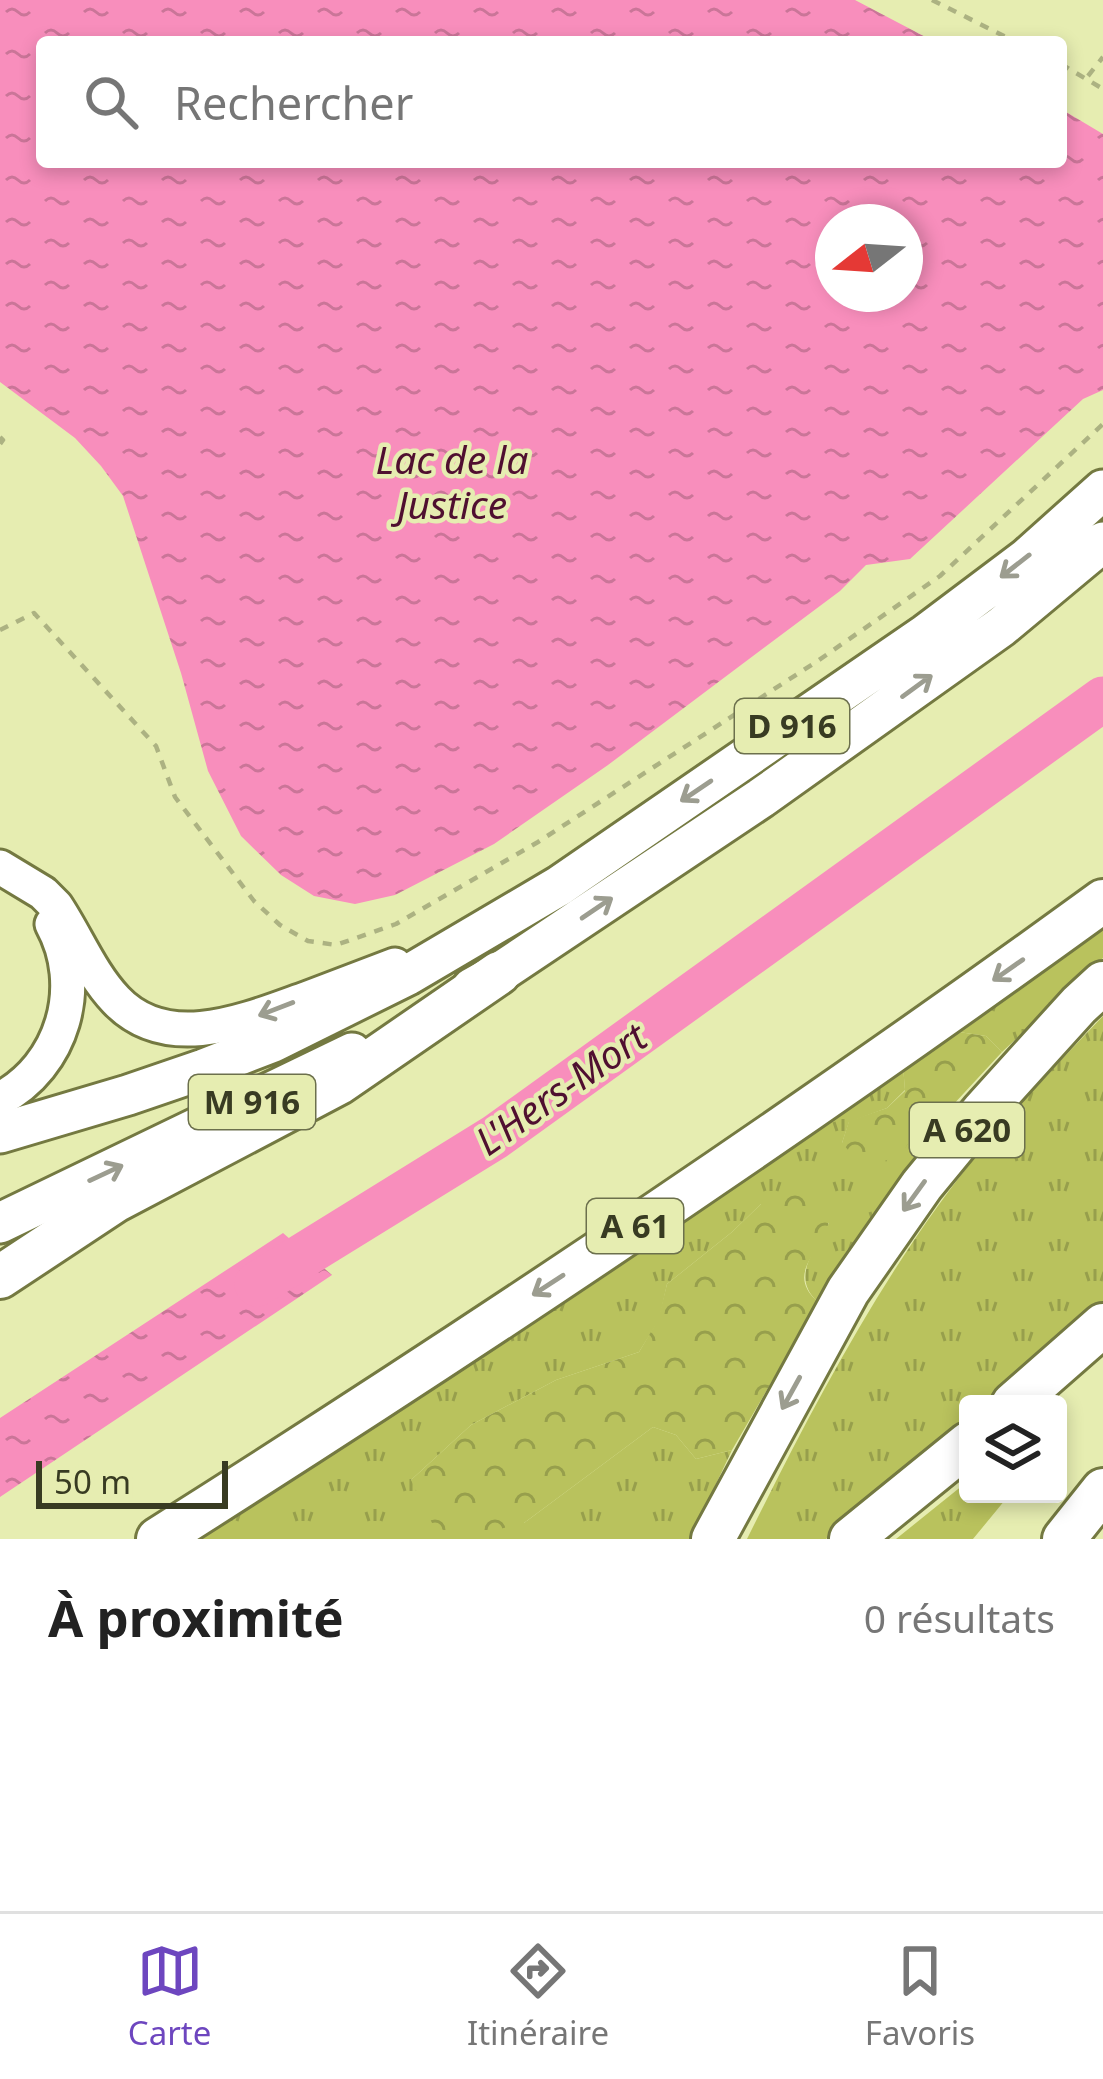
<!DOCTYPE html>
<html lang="fr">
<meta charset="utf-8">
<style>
body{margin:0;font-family:"Noto Sans",sans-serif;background:#f2f2f2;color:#222}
.controls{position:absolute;right:36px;bottom:36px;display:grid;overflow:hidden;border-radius:12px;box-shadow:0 6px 18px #0003}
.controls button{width:108px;height:108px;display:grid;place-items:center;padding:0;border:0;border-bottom:3px solid #e0e0e0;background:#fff;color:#222;font:60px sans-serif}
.compass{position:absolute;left:815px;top:204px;width:108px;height:108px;border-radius:50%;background:#fff;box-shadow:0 6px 18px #0003;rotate:253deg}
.scale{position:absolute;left:36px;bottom:30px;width:192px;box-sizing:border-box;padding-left:12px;border:6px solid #383b22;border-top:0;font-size:33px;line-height:42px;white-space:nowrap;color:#383b22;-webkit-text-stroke:9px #e6edb1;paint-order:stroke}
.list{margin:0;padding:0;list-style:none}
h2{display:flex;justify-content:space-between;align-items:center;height:156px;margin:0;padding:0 48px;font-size:51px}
h2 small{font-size:39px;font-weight:400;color:#767676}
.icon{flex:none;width:66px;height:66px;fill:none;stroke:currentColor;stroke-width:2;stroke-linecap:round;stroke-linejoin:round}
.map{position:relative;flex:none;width:1103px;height:1539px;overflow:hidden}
.search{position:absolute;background:#fff;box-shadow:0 6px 18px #0003;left:36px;right:36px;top:36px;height:132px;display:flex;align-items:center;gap:30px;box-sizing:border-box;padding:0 42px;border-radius:12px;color:#767676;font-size:45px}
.sheet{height:372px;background:#fff}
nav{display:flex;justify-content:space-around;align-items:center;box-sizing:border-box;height:168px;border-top:3px solid #e0e0e0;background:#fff;font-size:33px;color:#767676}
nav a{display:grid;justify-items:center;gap:6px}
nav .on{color:#6d46bf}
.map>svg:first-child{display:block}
.grass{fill:url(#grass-tufts)}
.forest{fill:url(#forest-crowns)}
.water{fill:url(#water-ripples);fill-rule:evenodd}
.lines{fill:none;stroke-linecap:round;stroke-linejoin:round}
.river{stroke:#f88ebc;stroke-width:45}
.secondary-casing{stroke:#747941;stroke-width:39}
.trunk-casing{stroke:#747941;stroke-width:45}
.motorway-casing{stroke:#747941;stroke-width:48}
.path{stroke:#acb282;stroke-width:4.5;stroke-dasharray:9 9;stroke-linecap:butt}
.secondary{stroke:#fff;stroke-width:33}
.trunk{stroke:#fff;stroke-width:39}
.motorway{stroke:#fff;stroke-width:42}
.oneway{stroke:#9c9d90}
.labels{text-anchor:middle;stroke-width:9;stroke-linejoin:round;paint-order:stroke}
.shield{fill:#e6edb1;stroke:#6c704d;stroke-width:3}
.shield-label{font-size:33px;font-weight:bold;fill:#383b22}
.water-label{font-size:39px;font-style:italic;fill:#4f0f30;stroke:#e6edb1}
</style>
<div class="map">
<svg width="1103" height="1539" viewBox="0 0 1103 1539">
<defs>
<pattern id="grass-tufts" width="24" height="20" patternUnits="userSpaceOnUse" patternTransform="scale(3)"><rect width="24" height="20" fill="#b9c25d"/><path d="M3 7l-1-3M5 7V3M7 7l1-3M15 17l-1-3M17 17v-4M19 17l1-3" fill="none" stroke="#979f4c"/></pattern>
<pattern id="forest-crowns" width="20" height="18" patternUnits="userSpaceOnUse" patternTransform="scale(3)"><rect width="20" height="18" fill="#b9c25d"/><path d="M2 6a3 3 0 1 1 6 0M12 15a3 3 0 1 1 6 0" fill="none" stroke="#979f4c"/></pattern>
<pattern id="water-ripples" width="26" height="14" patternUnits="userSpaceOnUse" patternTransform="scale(3)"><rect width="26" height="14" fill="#f88ebc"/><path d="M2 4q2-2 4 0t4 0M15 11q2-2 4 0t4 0" fill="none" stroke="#ca7598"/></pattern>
</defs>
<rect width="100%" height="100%" fill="#e6edb1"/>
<!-- grass -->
<path class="grass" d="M1103,925V958L1002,1052L986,1036L952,1031Z
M1103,1016V1308L994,1404H968V1426L826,1539H747C814,1404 888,1262 985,1145C1022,1101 1063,1058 1103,1016Z
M903,1065L905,1090L887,1108L849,1122L842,1143L912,1137L916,1118L932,1106H952L932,1141L818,1302C790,1277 815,1250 829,1223L761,1204L732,1232L667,1284L659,1320L639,1352L556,1380L471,1425L411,1480L524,1523L653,1427L676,1435L696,1459L732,1450L690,1539H187Z
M968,1481V1494H1010L973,1539H896Z"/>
<!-- forest -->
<path class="forest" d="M952,1031L986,1036L1002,1052L952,1106H932C910,1123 922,1117 912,1137C902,1158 884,1161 864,1168L842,1143L849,1121L887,1108L905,1091L903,1065Z
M798,1178L829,1190C829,1199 830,1211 829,1221C823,1252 784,1272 818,1302L732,1450L696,1459L676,1435L653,1427L524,1523L466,1537L434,1527L411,1480L471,1425L556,1380L639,1352L658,1320L667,1284L732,1232L761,1204Z"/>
<!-- water -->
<path class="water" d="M0,0H855L935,42H42V162H1061V109L1103,134V390L1083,399L910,559L866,565L840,591L745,662L608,765L494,844L395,895L355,904L314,896L281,875L241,836L208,771L181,673L123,496L101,466L75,438L0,382ZM833,222H905V294H833Z
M283,1233L332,1275L0,1497V1418Z"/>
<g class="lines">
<!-- river -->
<path class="river" d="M257,1284L495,1137L1103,699"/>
<!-- secondary casing -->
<g class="secondary-casing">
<path id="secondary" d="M0,867L43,893L56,906C76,936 91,974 116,1000C168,1055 249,1019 308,998C337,987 366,976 395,965
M0,1099C63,1066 86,986 52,924"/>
</g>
<!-- trunk casing -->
<g class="trunk-casing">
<path id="trunk" d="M472,988L499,973L761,798L1001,627L1103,542
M0,1133L128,1095L204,1069L273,1042L408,975L559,886L926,634L1027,558L1103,490
M0,1223L352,1053"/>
</g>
<!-- motorway casing -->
<g class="motorway-casing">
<path id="motorway" d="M0,1277L115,1201L339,1083L499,973
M1013,1404L1103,1325
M158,1539C479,1336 796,1124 1103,901
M713,1539L848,1291L922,1185L983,1111L1079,1005L1103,983
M851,1539L968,1444
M1064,1539L1103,1490"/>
</g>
<!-- path -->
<path class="path" d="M932,0L1016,42
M1061,64L1103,89
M1088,76L1103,57
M0,437L3,440L0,444
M0,630L34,613L156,746L175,797L254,901L280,925L308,941L336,945L396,924L538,842L819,660L940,576L1103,424"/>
<!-- secondary -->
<use href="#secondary" class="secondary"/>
<!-- trunk -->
<use href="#trunk" class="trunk"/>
<!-- motorway -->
<use href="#motorway" class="motorway"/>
</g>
<!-- one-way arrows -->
<defs><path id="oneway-shaft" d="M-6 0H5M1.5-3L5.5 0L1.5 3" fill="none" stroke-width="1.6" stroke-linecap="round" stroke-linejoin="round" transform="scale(3)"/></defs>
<g class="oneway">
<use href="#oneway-shaft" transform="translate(1015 566) rotate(142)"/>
<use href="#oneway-shaft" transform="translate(917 686) rotate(-36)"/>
<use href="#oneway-shaft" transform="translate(696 791) rotate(146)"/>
<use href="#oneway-shaft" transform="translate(597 908) rotate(-34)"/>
<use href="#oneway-shaft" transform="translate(1008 970) rotate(145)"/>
<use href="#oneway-shaft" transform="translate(276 1009) rotate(159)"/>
<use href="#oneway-shaft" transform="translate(106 1173) rotate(-25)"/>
<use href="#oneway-shaft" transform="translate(914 1196) rotate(126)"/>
<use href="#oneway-shaft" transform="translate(548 1285) rotate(147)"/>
<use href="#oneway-shaft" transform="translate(791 1393) rotate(119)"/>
</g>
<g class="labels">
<!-- shield labels -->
<g class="shield">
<rect x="735" y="699" width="114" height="54" rx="9"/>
<rect x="189" y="1075" width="126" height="54" rx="9"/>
<rect x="910" y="1103" width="114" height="54" rx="9"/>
<rect x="587" y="1199" width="96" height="54" rx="9"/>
</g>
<g class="shield-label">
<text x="792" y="738">D 916</text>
<text x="252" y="1114">M 916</text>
<text x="967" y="1142">A 620</text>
<text x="635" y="1238">A 61</text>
</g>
<!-- water labels -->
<g class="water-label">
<text x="452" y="474">Lac de la<tspan x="452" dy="45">Justice</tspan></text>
<text transform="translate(561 1089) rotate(-35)" y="14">L'Hers-Mort</text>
</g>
</g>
</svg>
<div class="controls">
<button><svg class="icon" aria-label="layers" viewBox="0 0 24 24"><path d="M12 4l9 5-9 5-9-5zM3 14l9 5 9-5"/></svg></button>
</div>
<svg class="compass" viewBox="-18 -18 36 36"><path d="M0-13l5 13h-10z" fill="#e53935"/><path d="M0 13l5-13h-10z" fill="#767676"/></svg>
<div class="scale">50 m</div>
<div class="search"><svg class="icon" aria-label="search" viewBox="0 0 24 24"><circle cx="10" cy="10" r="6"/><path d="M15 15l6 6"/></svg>Rechercher</div>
</div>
<section class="sheet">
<h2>À proximité<small>0 résultats</small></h2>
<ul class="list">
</ul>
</section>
<nav>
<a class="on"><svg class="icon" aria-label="map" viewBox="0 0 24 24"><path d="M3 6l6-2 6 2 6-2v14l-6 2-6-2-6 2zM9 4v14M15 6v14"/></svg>Carte</a>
<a><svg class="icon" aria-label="directions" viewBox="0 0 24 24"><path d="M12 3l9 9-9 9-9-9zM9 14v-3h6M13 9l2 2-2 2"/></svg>Itinéraire</a>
<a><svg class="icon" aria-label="saved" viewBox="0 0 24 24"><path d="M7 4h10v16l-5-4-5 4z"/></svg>Favoris</a>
</nav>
